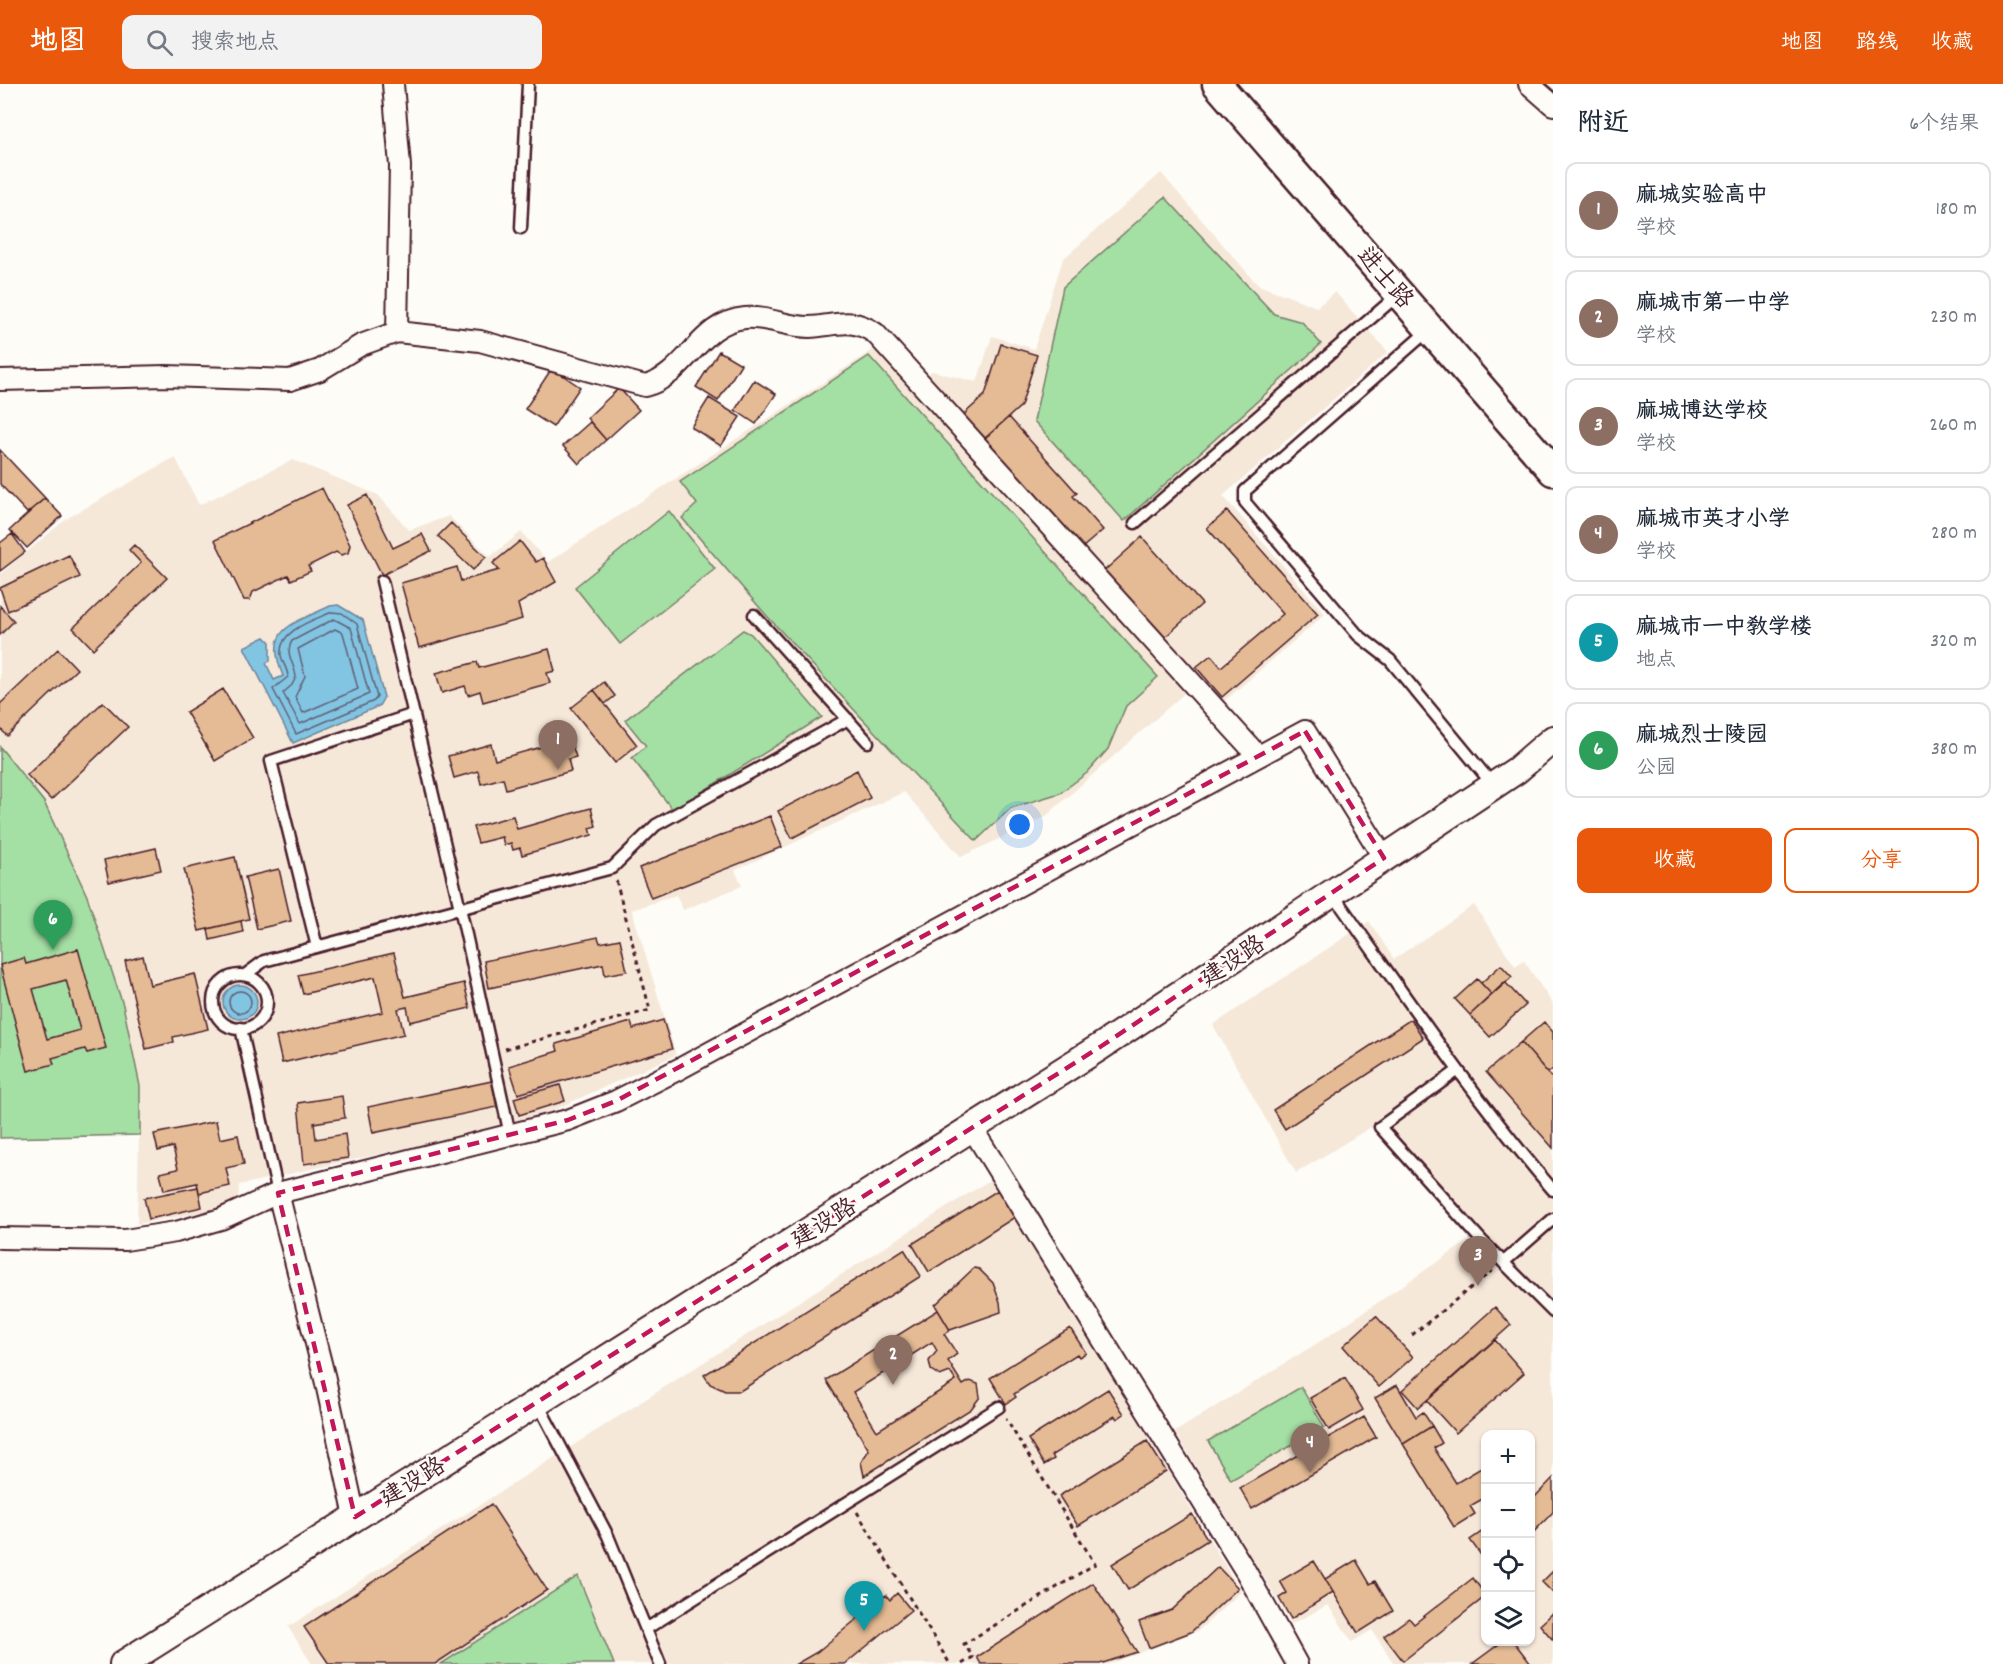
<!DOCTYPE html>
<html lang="zh">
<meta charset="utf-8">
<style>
body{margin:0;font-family:Dekko,"LXGW WenKai TC",sans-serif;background:#f2f2f3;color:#1f2937}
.controls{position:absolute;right:18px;bottom:18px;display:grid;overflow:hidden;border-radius:12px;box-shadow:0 2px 4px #0004}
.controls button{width:54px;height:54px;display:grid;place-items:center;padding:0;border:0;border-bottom:2px solid #e0e1e3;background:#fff;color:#1f2937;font:30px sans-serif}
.you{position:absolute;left:1020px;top:741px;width:21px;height:21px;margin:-15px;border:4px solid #fff;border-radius:50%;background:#1a73e8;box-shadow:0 0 0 9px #1a73e833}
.badge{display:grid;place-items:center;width:39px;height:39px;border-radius:50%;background:#ea580c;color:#fff;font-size:20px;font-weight:700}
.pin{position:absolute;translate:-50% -50px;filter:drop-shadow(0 2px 3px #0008)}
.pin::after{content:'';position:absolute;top:32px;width:21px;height:18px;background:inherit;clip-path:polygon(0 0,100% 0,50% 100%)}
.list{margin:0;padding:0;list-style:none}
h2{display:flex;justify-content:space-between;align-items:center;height:78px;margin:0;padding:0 24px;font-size:26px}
h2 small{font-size:20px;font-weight:400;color:#747a83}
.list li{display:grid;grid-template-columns:39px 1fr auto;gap:18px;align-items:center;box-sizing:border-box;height:96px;margin:0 12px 12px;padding:0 12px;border:2px solid #e0e1e3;border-radius:12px}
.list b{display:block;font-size:22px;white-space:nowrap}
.list p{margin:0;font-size:20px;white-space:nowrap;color:#747a83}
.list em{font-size:20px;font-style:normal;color:#747a83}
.actions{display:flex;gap:12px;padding:18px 24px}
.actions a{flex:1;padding:14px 0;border:2px solid #ea580c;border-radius:12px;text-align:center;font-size:21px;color:#ea580c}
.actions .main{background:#ea580c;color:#fff}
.icon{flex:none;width:33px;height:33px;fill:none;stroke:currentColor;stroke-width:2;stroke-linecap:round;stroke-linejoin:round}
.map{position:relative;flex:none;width:1553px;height:1580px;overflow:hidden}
header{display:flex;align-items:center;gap:36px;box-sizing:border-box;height:84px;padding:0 30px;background:#ea580c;color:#fff}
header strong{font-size:28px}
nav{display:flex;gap:33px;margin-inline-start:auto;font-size:21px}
.search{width:420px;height:54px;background:#f2f2f3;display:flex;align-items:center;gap:15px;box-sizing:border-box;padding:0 21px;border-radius:12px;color:#747a83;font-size:22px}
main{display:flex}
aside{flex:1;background:#fff}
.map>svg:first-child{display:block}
.built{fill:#f6e8d9;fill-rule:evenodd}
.green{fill:#a4dfa4;stroke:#777f68;stroke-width:1.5}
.water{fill:#82c5e3;stroke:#6c8399;stroke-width:1.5}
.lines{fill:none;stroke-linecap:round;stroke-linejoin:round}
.shore{stroke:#606175;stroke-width:1.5}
.building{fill:#e4bb94;stroke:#4a1f2b;stroke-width:1.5;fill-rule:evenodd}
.service-casing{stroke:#4a1f2b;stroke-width:15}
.minor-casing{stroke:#4a1f2b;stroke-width:24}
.tertiary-casing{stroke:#4a1f2b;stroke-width:30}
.secondary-casing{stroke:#4a1f2b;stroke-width:33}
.path{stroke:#4a1f2b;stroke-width:3;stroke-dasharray:4.5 4.5;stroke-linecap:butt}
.service{stroke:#fdfcf7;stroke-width:10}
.minor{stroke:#fdfcf7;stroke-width:20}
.tertiary{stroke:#fdfcf7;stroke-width:26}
.secondary{stroke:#fdfcf7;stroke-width:28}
.marked{fill:none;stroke:#c2185b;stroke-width:4.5;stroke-dasharray:12 8;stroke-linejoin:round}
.labels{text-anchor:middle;stroke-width:5;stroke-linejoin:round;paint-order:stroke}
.street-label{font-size:24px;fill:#4a1f2b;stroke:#fdfcf7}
</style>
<header>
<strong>地图</strong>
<div class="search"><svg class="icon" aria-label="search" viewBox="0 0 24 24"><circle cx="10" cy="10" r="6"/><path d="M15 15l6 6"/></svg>搜索地点</div>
<nav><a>地图</a><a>路线</a><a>收藏</a></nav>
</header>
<main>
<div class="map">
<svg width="1553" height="1580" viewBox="0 0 1553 1580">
<rect width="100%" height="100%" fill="#fdfcf7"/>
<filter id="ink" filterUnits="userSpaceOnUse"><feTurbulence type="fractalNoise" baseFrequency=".0167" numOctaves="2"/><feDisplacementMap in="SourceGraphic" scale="12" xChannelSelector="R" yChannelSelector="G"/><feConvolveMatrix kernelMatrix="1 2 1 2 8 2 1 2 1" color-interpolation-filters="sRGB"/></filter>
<g filter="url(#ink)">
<!-- built -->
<path class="built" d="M1161,89L1258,201L1317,223L1335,208L1388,268L1223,412L1325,530L1221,620L923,295L932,287L977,298L992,252L1034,265L1063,175Z
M879,262L1188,606L1045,733L961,773L904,708L735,786L742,802L683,826L676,811L632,826L676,971L529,1037L239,1101L238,1122L137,1140L140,1002L123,921L87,812L44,718L0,663V490L66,435L175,373L199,421L293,376L378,411L409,446L449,432L490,473L521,448L548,478Z
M1474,821L1515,882L1524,877L1553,920V1580H1394L1372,1546L1352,1558L1328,1521L1292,1540L1175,1348L1330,1251L1474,1153L1371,1043L1296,1089L1213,941L1369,837L1394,875ZM1486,1350H1530V1558H1486Z
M993,1094L1241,1508L1198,1547L1109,1580H312L288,1543Z"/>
<!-- green -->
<path class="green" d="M1165,113L1274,230L1302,238L1321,260L1124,437L1034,337L1063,203Z
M869,272L1158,593L1126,622L1108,665L1087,689L1060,709L1011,724L976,757L767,532L682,434L697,420L680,398Z
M669,427L715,485L620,560L575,503Z
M743,546L751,550L822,633L673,726L632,674L646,662L625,636Z
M0,663L44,718L87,812L123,921L140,1002V1051L0,1054Z
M1301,1303L1324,1343L1231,1396L1208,1357Z
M578,1492L614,1580H441Z"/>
<!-- water -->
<path class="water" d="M338,521L363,536L384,613L379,622L293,659L244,563L265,553L270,558V577L266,579L274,596L283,592C263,543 292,541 330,522Z
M223 918a17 17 0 1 1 34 0a17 17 0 1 1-34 0Z"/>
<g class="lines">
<!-- shore -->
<path class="shore" d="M332,528L342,529L357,540L377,613L374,617L296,650L273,605L288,593C288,585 282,579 281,571C278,546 314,536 332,528Z
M334,535L351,544L369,610L300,640L283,609L292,601L296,593C295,580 284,570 292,557Z
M335,545L343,549L358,605L303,629L295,613L305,592L298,565Z
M229 918a11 11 0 1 1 22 0a11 11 0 1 1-22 0Z"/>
</g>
<!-- building -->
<path class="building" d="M1001,260L1037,271L1021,322L984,355L963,331L985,311Z
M719,267L741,280L718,317L696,303Z
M552,284L580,303L553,343L525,325Z
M754,296L776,310L756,340L735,326Z
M619,304L639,326L606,356L587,334Z
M709,314L740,333L721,362L691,343Z
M1009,333L1077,409L1073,412L1103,446L1082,464L984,355Z
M590,338L606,356L579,380L563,362Z
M0,366L45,414L27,429L0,400Z
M322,404L350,461L348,469L341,471L336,468L308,482L311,487L291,496L288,491L253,508L250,516H244L215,456Z
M367,411L393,464L422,450L431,467L382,491L347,421Z
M45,414L62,432L27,464L10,446Z
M1227,427L1318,530L1222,613L1196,583L1211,571L1221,583L1283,530L1207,444Z
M451,439L486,473L473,486L438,452Z
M12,450L25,468L0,487V459Z
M1142,453L1202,520L1164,554L1104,487Z
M520,457L536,478L543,474L556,498L518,520L522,535L419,564L401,499L457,483L461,497L499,486L493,479Z
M134,461L167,494L93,565L73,544L141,479L129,466Z
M69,471L80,493L8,527L0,504Z
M0,522L14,537L0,551Z
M58,565L77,585L7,652L0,644V620Z
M549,565L555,587L547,589L550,599L483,618L480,607L468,611L465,602L442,609L436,589L477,578L479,584Z
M604,598L615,612L605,620L594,606Z
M223,605L253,654L215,677L186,628Z
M594,606L637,661L615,679L571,624Z
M103,618L128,643L51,716L27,691Z
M570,655L576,673L568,675L571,687L506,705L503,694L481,700L478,687L454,694L448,672L491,660L495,676Z
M857,686L870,714L792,754L778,727Z
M591,724L596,742L590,744L592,751L522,771L520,764L513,766L511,759L504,761L502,753L478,759L473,743L513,732L517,745Z
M770,732L782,763L651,814L639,784Z
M156,764L161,786L109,798L104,776Z
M235,773L249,835L199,847L184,785Z
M279,785L291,837L257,845L245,793Z
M241,837L243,848L210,856L208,845Z
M598,853L600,859L620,855L627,887L605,891L603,880L489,904L484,877Z
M78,865L106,964L87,969L85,965L52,974L54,980L28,987L0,881L24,874L26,880ZM66,896L80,946L47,955L33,905Z
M394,869L405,913L464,899L470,924L410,938L407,923L398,925L404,950L282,979L276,953L383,928L375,893L303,910L298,891Z
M143,872L150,901L195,890L208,945L173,953L174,958L146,965L125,877Z
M1501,881L1512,893L1492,911L1481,899Z
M1477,895L1492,911L1470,931L1455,915Z
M1505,898L1526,921L1490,953L1470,931Z
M1411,935L1423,954L1285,1045L1273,1026Z
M663,936L672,965L518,1010L509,982L558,967L556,960L631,938L633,945Z
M1544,938L1553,948V985L1548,989L1521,958Z
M1521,958L1553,995V1064L1486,988Z
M492,997L497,1023L373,1049L368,1023Z
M560,1001L565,1017L519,1031L514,1014Z
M342,1012L345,1034L314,1039L316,1055L345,1050L348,1074L304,1080L298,1019Z
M216,1037L220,1055L238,1051L244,1080L226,1084L230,1102L199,1109L197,1099L164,1106L160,1089L178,1085L173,1063L158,1067L154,1050Z
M198,1103L202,1123L149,1135L144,1114Z
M998,1106L1015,1133L929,1188L912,1160Z
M904,1165L921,1192L740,1307H725L710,1300L704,1291Z
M974,1184L979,1185L993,1199L1000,1218L1001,1228L950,1246L935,1221Z
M1495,1223L1511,1241L1418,1324L1402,1306Z
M938,1226L950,1246L944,1250L957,1270L948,1277L963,1301L970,1297L978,1300L980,1313L971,1325L864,1392L861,1378L869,1366L826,1296ZM932,1258L937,1267L929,1277L931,1286L940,1292L950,1288L956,1297L877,1347L853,1308Z
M1376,1232L1413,1273L1379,1303L1343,1262Z
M1070,1244L1086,1269L1079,1273L1077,1270L1014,1310L1016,1313L1006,1320L990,1294Z
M1495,1256L1524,1289L1456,1349L1427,1317Z
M1345,1294L1363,1326L1329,1346L1310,1314Z
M1397,1301L1416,1333L1423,1328L1432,1342L1403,1360L1375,1314Z
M1108,1305L1124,1330L1117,1335L1115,1332L1052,1371L1054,1375L1044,1381L1028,1355Z
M1364,1333L1376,1353L1252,1425L1240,1404Z
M1432,1342L1442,1359L1434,1364L1456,1399L1486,1381V1413L1470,1422L1475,1430L1454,1443L1403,1360Z
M1147,1357L1166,1387L1078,1442L1059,1412Z
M1553,1394V1428L1530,1452V1418Z
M491,1420L547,1506L435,1580H329L304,1543Z
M1192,1430L1208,1456L1128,1506L1112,1480Z
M1486,1445V1478L1470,1456Z
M1356,1476L1370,1500L1375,1497L1393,1527L1358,1549L1325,1495Z
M1314,1477L1333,1508L1291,1535L1279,1514L1287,1509L1280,1497Z
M1218,1483L1238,1504L1191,1548L1149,1564L1139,1538L1172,1526Z
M1553,1487V1509L1542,1498Z
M1473,1494L1486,1512L1403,1577L1384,1552L1409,1534L1414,1540Z
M1093,1499L1137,1568L1100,1580H981L977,1573Z
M897,1509L911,1526L845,1580H796L817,1568L886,1511L890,1516Z
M1553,1529V1556L1540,1541Z
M1502,1558H1514L1531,1580H1472Z"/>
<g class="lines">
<!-- service casing -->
<g class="service-casing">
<path id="service" d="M521,144L528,0
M1430,245L1245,407V418L1358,551L1390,576L1493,701
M1135,439L1399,210
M382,497L463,837L510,1051
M754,531L868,658
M1332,809C1404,910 1472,1012 1553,1106
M317,863L271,677L414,630
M213 918a27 27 0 1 1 54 0a27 27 0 1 1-54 0Z
M245,891L264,877L612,784L656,741L848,635
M241,944L278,1109
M1457,987L1380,1043L1482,1157L1553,1228
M1505,1177L1553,1135
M537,1318L608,1452L660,1580
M646,1545L999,1323"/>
</g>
<!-- minor casing -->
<g class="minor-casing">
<path id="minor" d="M393,0L400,82L397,248
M1529,0L1553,21
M0,296L166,292L290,296L320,286L361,261L397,248L480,257L645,302C687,291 699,238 745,234C767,232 787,243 809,243C836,242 850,232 875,249L1258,672
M972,1044L1246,1488L1297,1580
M278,1109L325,1295L355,1433
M0,1154L125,1156L176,1148L221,1135L278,1109L568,1036L616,1017L681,984L1305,647L1384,774"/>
</g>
<!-- tertiary casing -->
<g class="tertiary-casing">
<path id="tertiary" d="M123,1580L1100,963L1517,686L1553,655"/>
</g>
<!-- secondary casing -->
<g class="secondary-casing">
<path id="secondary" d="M1217,0L1553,387"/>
</g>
<!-- path -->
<path class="path" d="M505,965L650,926L616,796
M1412,1251L1494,1185
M857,1428L950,1580
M962,1580L973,1573L964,1560L1095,1480L1006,1335"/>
<!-- service -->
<use href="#service" class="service"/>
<!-- minor -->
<use href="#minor" class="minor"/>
<!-- tertiary -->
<use href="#tertiary" class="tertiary"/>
<!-- secondary -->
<use href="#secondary" class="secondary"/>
</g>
</g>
<!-- marked area -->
<path class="marked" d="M1305,647L1384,774L1100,963L355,1433L278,1109L568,1036L616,1017Z"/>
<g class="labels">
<!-- street labels -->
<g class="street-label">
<text transform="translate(1386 193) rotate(49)" y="8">进士路</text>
<text transform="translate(1232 876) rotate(-34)" y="8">建设路</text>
<text transform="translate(823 1138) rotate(-32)" y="8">建设路</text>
<text transform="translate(412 1397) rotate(-32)" y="8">建设路</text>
</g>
</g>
</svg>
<div class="controls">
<button>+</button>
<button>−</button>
<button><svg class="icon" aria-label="locate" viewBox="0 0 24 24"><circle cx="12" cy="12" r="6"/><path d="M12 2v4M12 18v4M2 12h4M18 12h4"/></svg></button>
<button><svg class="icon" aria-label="layers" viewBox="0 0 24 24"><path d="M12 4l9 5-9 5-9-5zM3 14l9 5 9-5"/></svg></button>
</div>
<div class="you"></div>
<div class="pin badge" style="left:558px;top:686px;background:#8d6e63">1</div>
<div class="pin badge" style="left:893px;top:1301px;background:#8d6e63">2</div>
<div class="pin badge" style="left:1478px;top:1202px;background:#8d6e63">3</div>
<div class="pin badge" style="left:1310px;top:1389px;background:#8d6e63">4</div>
<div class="pin badge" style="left:864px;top:1547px;background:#0f9aa8">5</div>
<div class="pin badge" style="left:53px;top:866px;background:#2e9e5b">6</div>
</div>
<aside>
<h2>附近<small>6个结果</small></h2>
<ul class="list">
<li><span class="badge" style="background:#8d6e63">1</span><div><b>麻城实验高中</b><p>学校</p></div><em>180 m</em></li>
<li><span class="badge" style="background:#8d6e63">2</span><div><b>麻城市第一中学</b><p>学校</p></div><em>230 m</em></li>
<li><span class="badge" style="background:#8d6e63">3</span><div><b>麻城博达学校</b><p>学校</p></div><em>260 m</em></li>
<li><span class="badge" style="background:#8d6e63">4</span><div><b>麻城市英才小学</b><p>学校</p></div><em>280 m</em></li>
<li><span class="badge" style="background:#0f9aa8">5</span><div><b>麻城市一中教学楼</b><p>地点</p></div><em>320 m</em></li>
<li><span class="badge" style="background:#2e9e5b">6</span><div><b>麻城烈士陵园</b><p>公园</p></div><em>380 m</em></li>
</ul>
<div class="actions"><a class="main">收藏</a><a>分享</a></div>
</aside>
</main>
